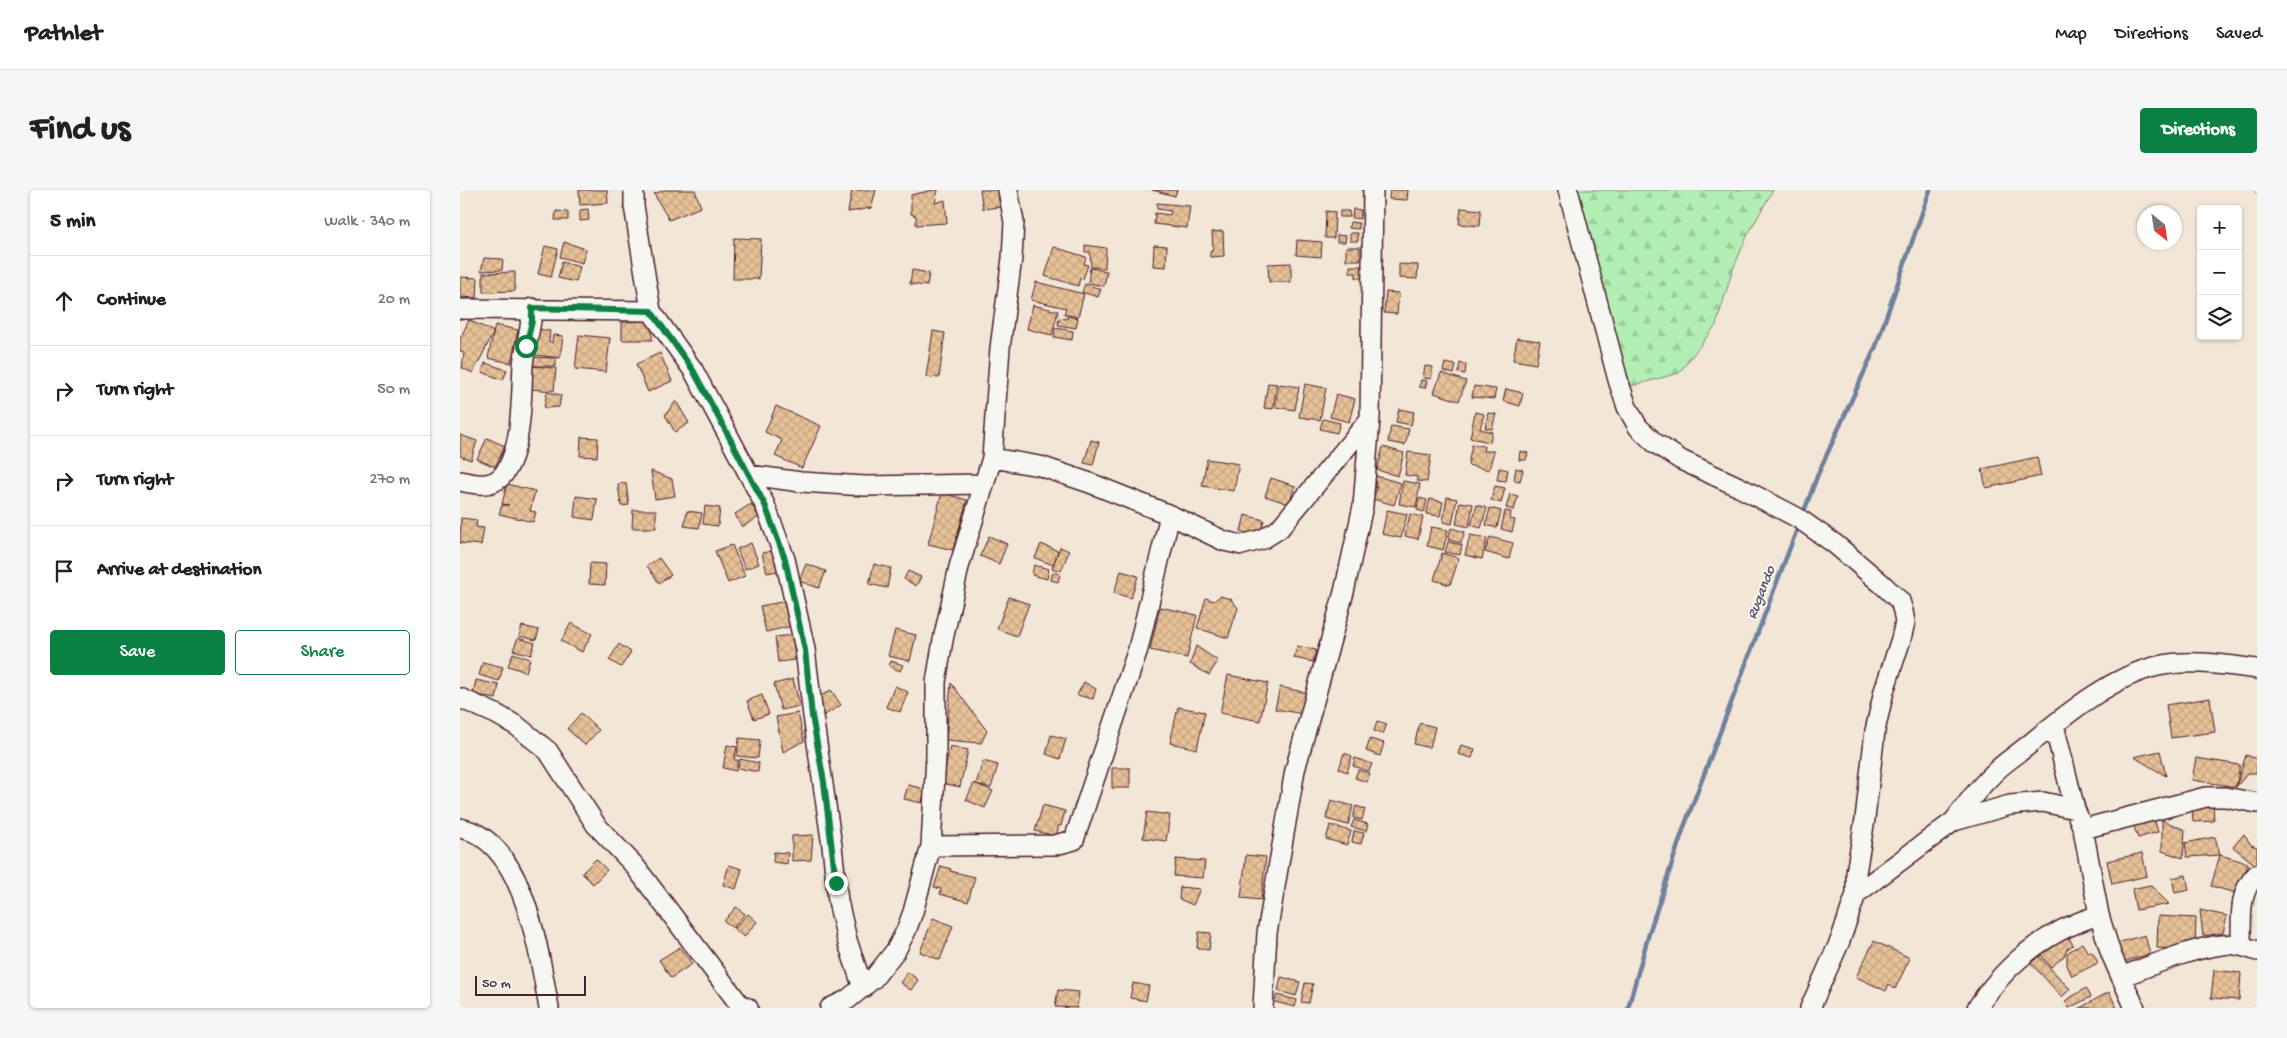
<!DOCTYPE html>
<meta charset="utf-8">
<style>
body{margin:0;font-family:"Gochi Hand",sans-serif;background:#f6f6f6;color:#202124}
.controls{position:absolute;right:15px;top:15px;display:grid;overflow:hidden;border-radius:5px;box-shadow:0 1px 4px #0004}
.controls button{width:45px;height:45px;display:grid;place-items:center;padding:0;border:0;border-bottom:1px solid #e0e0e0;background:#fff;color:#202124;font:25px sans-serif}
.compass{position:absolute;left:1677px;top:15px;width:45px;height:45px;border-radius:50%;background:#fff;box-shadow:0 1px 4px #0004;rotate:150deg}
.scale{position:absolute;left:15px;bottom:12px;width:111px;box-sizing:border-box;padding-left:5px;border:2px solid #4a1f2b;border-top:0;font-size:14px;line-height:18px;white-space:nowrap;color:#4a1f2b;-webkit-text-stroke:4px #f6f6f2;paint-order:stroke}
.stop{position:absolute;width:15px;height:15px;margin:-11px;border:4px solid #0b8043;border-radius:50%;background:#fff}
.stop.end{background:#0b8043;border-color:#fff;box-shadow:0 1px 5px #0008}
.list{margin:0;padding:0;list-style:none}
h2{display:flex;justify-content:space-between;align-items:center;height:65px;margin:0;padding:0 20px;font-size:21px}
h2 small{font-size:16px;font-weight:400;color:#757577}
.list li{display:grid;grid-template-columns:32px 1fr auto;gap:15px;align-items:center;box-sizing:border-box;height:90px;padding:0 20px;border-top:1px solid #e0e0e0}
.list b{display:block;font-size:19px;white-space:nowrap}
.list em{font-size:16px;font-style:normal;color:#757577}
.actions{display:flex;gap:10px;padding:15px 20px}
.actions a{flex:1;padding:11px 0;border:1px solid #0b8043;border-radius:5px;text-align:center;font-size:18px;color:#0b8043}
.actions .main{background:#0b8043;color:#fff}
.icon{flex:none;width:28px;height:28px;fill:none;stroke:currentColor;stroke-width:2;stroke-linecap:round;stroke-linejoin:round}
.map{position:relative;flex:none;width:1797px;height:818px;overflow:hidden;border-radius:5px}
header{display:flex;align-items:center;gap:30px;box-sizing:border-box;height:70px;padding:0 25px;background:#fff;border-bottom:1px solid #e0e0e0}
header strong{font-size:24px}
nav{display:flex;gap:28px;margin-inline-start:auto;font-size:18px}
.intro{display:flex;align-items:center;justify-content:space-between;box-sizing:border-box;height:120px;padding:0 30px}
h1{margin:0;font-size:35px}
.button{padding:12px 22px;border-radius:5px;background:#0b8043;color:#fff;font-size:18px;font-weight:700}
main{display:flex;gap:30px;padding:0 30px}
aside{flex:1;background:#fff;border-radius:5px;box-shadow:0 1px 4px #0004}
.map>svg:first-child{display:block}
.forest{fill:url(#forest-firs);stroke:#7e8770}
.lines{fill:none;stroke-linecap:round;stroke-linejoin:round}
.stream{stroke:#70819d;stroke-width:4.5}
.building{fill:url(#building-cross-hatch);stroke:#4a1f2b}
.minor-casing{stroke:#4a1f2b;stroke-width:22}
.minor{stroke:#f6f6f2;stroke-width:19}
.route{stroke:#0b8043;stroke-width:6}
.labels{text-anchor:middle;stroke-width:4;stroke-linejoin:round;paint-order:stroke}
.water-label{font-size:15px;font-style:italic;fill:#5d5064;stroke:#f6f6f2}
</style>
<header>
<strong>Pathlet</strong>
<nav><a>Map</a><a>Directions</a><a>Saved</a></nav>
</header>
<div class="intro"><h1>Find us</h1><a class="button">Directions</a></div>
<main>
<aside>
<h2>5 min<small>Walk · 340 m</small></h2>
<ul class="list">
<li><svg class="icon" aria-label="ahead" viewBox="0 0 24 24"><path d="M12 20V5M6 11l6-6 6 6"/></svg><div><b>Continue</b></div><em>20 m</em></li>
<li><svg class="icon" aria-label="right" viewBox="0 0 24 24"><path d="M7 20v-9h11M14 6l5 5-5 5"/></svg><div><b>Turn right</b></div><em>50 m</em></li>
<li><svg class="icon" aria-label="right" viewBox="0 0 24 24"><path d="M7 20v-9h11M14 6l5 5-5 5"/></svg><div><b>Turn right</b></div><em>270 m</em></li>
<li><svg class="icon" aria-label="arrive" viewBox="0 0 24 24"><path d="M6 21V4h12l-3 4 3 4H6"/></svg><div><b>Arrive at destination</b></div></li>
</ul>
<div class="actions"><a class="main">Save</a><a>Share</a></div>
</aside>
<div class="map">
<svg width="1797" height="818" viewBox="0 0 1797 818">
<defs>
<pattern id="forest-firs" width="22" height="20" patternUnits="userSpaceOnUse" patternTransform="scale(1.25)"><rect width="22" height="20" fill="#b3efb5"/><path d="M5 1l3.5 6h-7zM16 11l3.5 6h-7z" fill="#9bcc9c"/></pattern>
<pattern id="building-cross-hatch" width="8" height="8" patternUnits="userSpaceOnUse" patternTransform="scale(1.25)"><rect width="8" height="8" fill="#e7c298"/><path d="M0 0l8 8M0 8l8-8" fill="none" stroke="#c8a683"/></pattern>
</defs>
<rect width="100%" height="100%" fill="#f2e6d7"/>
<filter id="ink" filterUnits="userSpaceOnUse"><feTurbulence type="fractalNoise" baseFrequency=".02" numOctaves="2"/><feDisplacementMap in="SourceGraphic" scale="10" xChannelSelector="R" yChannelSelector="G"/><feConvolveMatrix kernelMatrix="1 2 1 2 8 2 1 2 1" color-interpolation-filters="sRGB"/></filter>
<g filter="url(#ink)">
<!-- forest -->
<path class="forest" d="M1117,0H1313L1288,44L1273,79L1256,135L1219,183L1171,196L1135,88Z"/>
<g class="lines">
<!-- stream -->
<path class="stream" d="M1797,0V1
M1343,324L1358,284L1416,156L1470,0
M1168,818L1190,740L1224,637L1339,334"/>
</g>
<!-- building -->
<path class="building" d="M119,0H147L148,13L120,15Z
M205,0H235L241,17L209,30L194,4Z
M392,0H416L411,18L388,22Z
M473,0H478L475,13L485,10L487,33L456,35V26L451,24V5Z
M520,0H538L540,17L523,19Z
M692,0H717L715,6Z
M930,0H948L947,10L929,9Z
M697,13L730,16L727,38L694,34L695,23L710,25L711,21L697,19Z
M1001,18L1021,20L1020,36L999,34Z
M128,19L129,30L120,31V20Z
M893,19L901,20L900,29L892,28Z
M96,21L108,22V30H95Z
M866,21L875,22L874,48H865Z
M880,21H889L890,27H880Z
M890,32L899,33V39L889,38Z
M763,41L764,66L750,67V61L753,60L752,42Z
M890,43H898V51H890Z
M877,45L886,46L885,52H877Z
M274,48L301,49L299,89H273Z
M837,50L862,52L861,67L836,65Z
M104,52L126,59L122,73L100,67Z
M625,55L646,58L645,78L631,77L630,62H625Z
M694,55L707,56L706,77L693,76Z
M85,56L98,59L91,87L78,84Z
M594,57L626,67L624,74L628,75L623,89L620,88L618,96L585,86Z
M886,57H900V70H886Z
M24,68L43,69L42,80L21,81Z
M102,72L120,77L116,92L98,88Z
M831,73V92H809L808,74Z
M939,74L958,75L957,89L939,88Z
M890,76H907V88H896V83H890Z
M630,78L647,81L644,96L628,93Z
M452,80L469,83L467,96L450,94Z
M55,82V101L23,102V83Z
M0,87L18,88L17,108L0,107Z
M576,92L624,104L618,127L604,124L606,118L571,110Z
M625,94L641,99L638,107L622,102Z
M926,102L939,103L937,124L924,123Z
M573,115L598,121L592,145L567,139Z
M607,126L618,128L616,138L598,135L599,128L607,129Z
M9,130L34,142L13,183L2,178L4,163L0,161V149Z
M192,131V150H162V132Z
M35,135L58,140L51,173L28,168Z
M72,138L90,141L89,151L92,153L93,145L103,146L100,168L68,164Z
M595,138L613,141L612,150L594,147Z
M473,141L485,143L479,188L466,187Z
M119,145L150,148L146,182L115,179Z
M1057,148L1080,151L1076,174L1053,170Z
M200,163L212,191L188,202L176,174Z
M70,167L96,168V176H70Z
M25,173L47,180L43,190L22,182Z
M985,173L996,175L994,184L983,181Z
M1000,173L1006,175L1005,184L998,183Z
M72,176L96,178L94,201L70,199Z
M965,176L973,177L971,189L963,188Z
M981,183L1006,191L999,211L974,203Z
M961,190L967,191L965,198L959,197Z
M808,193L817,194L813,219L804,218Z
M819,194L839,197L835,220L815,217Z
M845,194L866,198L860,230L839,227Z
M1014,196L1036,199L1034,209L1012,207Z
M1046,199L1063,203L1060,216L1043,211Z
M87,202L101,205L99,217L84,218Z
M876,204L895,209L889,232L870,227Z
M216,211L229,233L215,242L205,225Z
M316,216L361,236L342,278L315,266L322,250L305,242Z
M939,219L954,222L951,235L936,232Z
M1015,222L1024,224L1020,239L1032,242L1030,252L1010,248Z
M1028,223L1036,224L1032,239L1025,238Z
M863,229L880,233L877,243L860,239Z
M931,236L949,239L945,255L928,252Z
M0,245L17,251L11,270L0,266Z
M121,247L138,248L137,267L120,266Z
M27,248L45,256L35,277L17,269Z
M631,250L639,252L633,275L624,273Z
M1012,254L1024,256L1023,261H1034L1029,280L1008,275Z
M923,257L944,263L938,286L917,280Z
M1060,261L1068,263L1066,270H1059Z
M948,262L971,265L967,292L957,291V287L945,285Z
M1577,267L1581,286L1526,298L1522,279Z
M747,269L779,274L774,301L742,296Z
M1039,278L1048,280L1046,291L1037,290Z
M1056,278L1063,280L1060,291L1054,290Z
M191,281L212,289L215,306L195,309Z
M916,286L941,293L934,315L913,309L917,297L913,296Z
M811,288L835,296L829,314L805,306Z
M943,291L960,294L956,317L939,314Z
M166,293L169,315L161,316L158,294Z
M47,294L75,301L70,321L76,322L73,332L39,324L42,315H49L42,314Z
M1035,296L1045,298L1041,313L1031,310Z
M482,303L507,310L493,360L468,354Z
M1050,304L1058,306L1054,320L1046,318Z
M116,306L137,309L134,330L114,327Z
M987,307L997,309L992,334L983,332Z
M959,308L967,310L964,322L957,320Z
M970,309L983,312L980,326L966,324Z
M1000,312L1013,314L1009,337L996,334Z
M291,314L299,327L282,337L275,324Z
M1017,315L1027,318L1021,338L1011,335Z
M245,316L260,318L258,336L243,334Z
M1030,318L1041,321L1037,338L1026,335Z
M173,320H196V338H172Z
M927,320L947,324L941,348L922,344Z
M227,321L242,323L239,338L224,336Z
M1045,321L1051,322L1050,329L1055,330L1052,342L1041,339Z
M950,324L963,327L958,349L945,346Z
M785,325L804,330L799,347L781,341Z
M1,328L17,330L16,337L24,338L21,355L0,353Z
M971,337L988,340L983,360L967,356Z
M991,338L1005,342L1001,353L988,350Z
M1010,345L1027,348L1022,369L1005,365Z
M529,346L547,354L539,374L520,366Z
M1030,347L1053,353L1049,369L1025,362Z
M988,352L1002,355L1000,365L985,362Z
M291,353L299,374L285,379L277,359Z
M581,354L598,361L593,375L575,368Z
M272,355L285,386L268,393L255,361Z
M600,357L609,361L601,381L592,378Z
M317,360L322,380L307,383L302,363Z
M982,363L999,368L990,395L974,390Z
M199,368L211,385L199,393L187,376Z
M130,373L146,374L145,395L129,394Z
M346,374L366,381L359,398L339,391Z
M414,374L431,378L427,398L409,394Z
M574,375L589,379L587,389L572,385Z
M448,381L461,387L456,396L444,389Z
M661,381L678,386L671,408L654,403Z
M593,382L600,384L598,392L591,390Z
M760,406L771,409L778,418L768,448L737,438L746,408L754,411Z
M549,407L569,414L557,446L537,439Z
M327,411L332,436L306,442L300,416Z
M700,417L737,425L727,468L690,460Z
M111,433L132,444L122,462L101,451Z
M62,436L79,440L76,450L59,446Z
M435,440L456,445L450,471L428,466Z
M333,445L335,470L318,472L315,447Z
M58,448L75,453L71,465L53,460Z
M159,454L171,462L161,477L149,470Z
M736,456L758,471L749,485L730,474Z
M837,456L856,460L853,472L834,468Z
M53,463L70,469L66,482L48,476Z
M431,471L443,475L440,481L429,476Z
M23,472L43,477L39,491L19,485Z
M768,485L808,493L800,531L760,523Z
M333,489L340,516L321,520L314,494Z
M16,490L39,495L36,509L13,504Z
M624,492L636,499L633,509L617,505Z
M491,493L527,541L521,553L486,550Z
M435,496L448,502L440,522L426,517Z
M820,497L848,503L843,524L815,519Z
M371,500L381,515L363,526L354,510Z
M302,505L309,524L294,529L287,511Z
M1750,508L1755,542L1711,548L1706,515Z
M718,517L745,522L737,559L710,553Z
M121,523L139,540L125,555L107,539Z
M338,523L344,551L323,562L316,527Z
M917,531L927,534L923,544L914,541Z
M960,533L975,537L970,558L954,554Z
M591,545L606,549L600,569L586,564Z
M279,548L300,550L298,568L277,566Z
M910,549L924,553L920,566L906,561Z
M267,555L277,557L274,570H278L276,581L263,578Z
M1001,555L1015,559L1012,568L998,564Z
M490,556L508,560L500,597L482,593Z
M1700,561L1706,586L1674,567Z
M884,563L892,566L887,582L879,579Z
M1786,565L1797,569V583H1788L1776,597Z
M895,568L912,574L909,581L893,576Z
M1736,568L1780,575L1776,597L1732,590Z
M280,569L299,573L298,582L278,578Z
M523,571L538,575L531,598L516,594Z
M652,578H670V598H652Z
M898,580L910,583L907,592L895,588Z
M514,593L533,601L525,618L506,610Z
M448,595L465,599L462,613L444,609Z
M871,610L893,616L888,635L866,629Z
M583,615L605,621L601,636L599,635L596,646L575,641Z
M1753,615L1754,631L1733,632L1732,616Z
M896,616L905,619L902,630L893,628Z
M687,622L710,625L706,651L683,648Z
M1694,628L1698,642L1678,648L1673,634Z
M894,630L908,634L906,641L891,637Z
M1702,630L1725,640L1723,668L1702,661Z
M870,635L891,641L887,655L866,649Z
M894,641L904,643L901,654L892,652Z
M1784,644L1791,655L1797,657V676L1773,657Z
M353,645L351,670L332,671V646Z
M1755,647L1760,665L1727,667L1725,653Z
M314,662L328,663L327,674L313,672Z
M1682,663L1687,686L1652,694L1647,671Z
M786,665L806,667L801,710L781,708Z
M1760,665L1788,673L1779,704L1751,696Z
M136,669L147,680L133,694L122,683Z
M716,669L745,671L743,688L714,686Z
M269,675L282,679L276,699L263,695Z
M481,676L491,679L490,681L515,687L508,712L480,704L481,699L474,697Z
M1726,685L1729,700L1715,703L1712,688Z
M1690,695L1709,714L1676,720L1672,699Z
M720,697L740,699L733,715L719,709Z
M276,717L285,724L273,738L264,731Z
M1740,720L1767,726L1763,743L1743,746Z
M288,724L297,732L284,747L274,739Z
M1698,726L1736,728L1735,760L1697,758Z
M473,728L493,736L480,770L460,762Z
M1605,741L1613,755L1607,759L1604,766L1591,777L1581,765L1588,759L1587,752Z
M739,742L751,743L749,760L737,758Z
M1685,745L1690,764L1663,772L1657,753Z
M1414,751L1450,768L1435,799L1429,794L1426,801L1396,787Z
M1622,753L1627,761L1633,763L1638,773L1612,786L1607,775V763Z
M220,757L232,774L211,788L199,770Z
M1577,764L1610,799L1602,807L1569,771Z
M1754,780L1781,783L1779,810L1751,808Z
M448,782L458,790L451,800L440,793Z
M821,787L840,792L836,806L818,801Z
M673,793L689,796L686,811L670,808Z
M845,793L853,794L849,813L841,812Z
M1626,798L1631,807L1609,818L1605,811Z
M598,800L619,802L617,818L595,817Z
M1649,802L1657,818H1620Z
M817,805L837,810L835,817L815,812Z"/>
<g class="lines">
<!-- minor casing -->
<g class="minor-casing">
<path id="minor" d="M174,0V16L191,121L233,180L268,245L305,315L325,369L345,459L353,526L372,656L378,711L387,750L403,798
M1108,0L1158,190L1167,217L1178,237L1195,253L1221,270L1279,297L1338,328L1375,354L1422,394L1440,411L1443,421L1445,432L1441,449L1424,501L1415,541L1405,629L1396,683V704L1380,751L1350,818
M0,119L191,121
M532,268L580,276L630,293L710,325L764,351L782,355L803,349L819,339L910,229
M289,285L341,292L405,296L523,294
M0,291C13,294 30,298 41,287C63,264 61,206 63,175C65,156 72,137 72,118
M0,508L36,524L57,536L88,561L136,635L174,675L280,815L288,818
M1594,535L1615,619L1623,639L1639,725L1651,764L1675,818
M1494,631C1506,615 1518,598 1533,584C1542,574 1555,566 1566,557C1602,528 1651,486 1698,476C1730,469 1765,475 1797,479
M0,638C65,650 79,765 89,818
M1623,639L1746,607H1765L1797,613
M471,656L595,655L614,650L678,459L710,325
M1396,704L1494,631L1550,615L1583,612L1615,619
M1781,756C1782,731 1777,702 1797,684
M1661,787C1690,776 1732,758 1762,755C1774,753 1786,757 1797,761
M370,818L387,810L413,789L436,760L446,741L453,722L471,656L476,566V492L483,450L499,377L532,268L540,158L552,68L554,32L548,0
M803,818L807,743L835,580L884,402L903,316L910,229L913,0
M1517,818C1547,772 1586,741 1639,725"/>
</g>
<!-- minor -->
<use href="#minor" class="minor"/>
</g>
</g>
<g class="lines" filter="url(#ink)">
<!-- route -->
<path class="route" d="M66,156L72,131V118L191,121L233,180L268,245L305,315L325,369L345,460L352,526L364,592L376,693"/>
</g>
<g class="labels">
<!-- water labels -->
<g class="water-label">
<text transform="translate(1300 402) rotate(-69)" y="5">Rugando</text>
</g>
</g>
</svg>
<div class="controls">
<button>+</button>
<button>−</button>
<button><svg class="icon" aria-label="layers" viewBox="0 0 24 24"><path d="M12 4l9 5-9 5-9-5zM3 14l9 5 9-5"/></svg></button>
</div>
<svg class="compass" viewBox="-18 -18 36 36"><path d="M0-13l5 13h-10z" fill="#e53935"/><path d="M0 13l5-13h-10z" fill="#757577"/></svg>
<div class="scale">50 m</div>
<div class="stop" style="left:66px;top:156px"></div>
<div class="stop end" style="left:376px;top:693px"></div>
</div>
</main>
